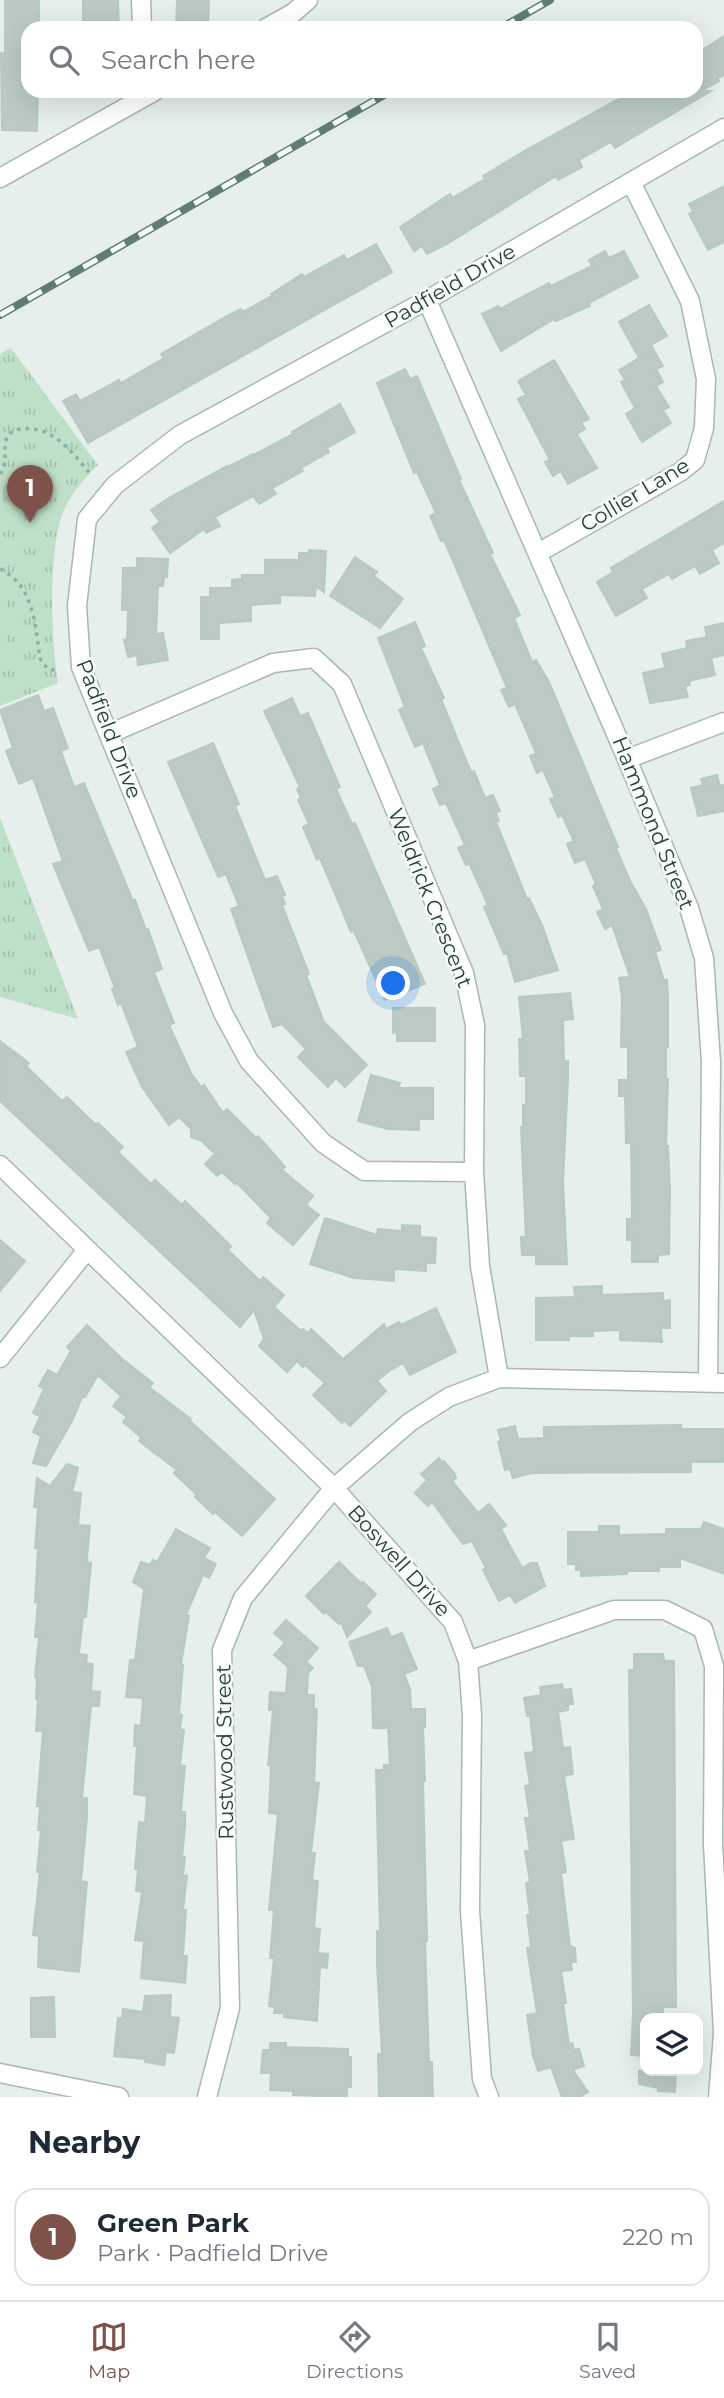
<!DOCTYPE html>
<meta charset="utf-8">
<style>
body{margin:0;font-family:Montserrat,sans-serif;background:#f2f2f3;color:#1f2937}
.controls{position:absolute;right:21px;bottom:21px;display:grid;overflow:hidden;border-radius:14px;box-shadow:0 7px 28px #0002}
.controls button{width:63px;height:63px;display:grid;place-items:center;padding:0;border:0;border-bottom:2px solid #e0e1e3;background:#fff;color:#1f2937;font:35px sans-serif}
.you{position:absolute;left:394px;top:984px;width:24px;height:24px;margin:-18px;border:5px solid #fff;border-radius:50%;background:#1a73e8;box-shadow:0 0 0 10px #1a73e833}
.badge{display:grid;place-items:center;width:46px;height:46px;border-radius:50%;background:#7f5249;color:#fff;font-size:23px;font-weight:700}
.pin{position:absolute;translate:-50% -58px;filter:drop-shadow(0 2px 4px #0008)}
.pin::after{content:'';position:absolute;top:37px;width:24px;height:21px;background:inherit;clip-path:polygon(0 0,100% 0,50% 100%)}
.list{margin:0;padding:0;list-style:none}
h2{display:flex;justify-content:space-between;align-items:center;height:91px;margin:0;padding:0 28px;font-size:30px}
h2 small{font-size:23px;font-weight:400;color:#747a83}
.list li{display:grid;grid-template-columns:46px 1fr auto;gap:21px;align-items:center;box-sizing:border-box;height:98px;margin:0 14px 14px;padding:0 14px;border:2px solid #e0e1e3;border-radius:21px}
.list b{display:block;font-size:26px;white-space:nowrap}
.list p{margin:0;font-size:23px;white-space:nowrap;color:#747a83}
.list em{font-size:23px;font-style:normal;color:#747a83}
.icon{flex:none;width:38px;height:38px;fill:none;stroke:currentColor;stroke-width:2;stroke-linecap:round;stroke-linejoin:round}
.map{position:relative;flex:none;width:724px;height:2097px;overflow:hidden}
.search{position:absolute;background:#fff;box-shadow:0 7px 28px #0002;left:21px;right:21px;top:21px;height:77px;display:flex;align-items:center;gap:18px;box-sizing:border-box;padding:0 24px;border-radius:21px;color:#747a83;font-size:26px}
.sheet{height:203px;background:#fff}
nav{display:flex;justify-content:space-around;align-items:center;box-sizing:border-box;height:98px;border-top:2px solid #e0e1e3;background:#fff;font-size:19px;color:#747a83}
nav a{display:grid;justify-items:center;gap:4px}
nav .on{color:#7f5249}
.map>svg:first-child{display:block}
.grass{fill:url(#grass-tufts)}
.pitch{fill:#bfe0c8}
.building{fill:#bbcac4;stroke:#b8c9c2;stroke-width:2}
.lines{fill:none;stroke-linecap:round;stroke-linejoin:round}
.minor-casing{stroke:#a8b8b2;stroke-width:21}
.path{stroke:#86b3a5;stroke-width:3.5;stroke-dasharray:3.5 5;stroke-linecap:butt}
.minor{stroke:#fff;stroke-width:18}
.rail-casing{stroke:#5f7d75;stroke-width:8}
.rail{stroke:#f7fbf9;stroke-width:5;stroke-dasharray:16;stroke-linecap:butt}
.labels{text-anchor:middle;stroke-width:5;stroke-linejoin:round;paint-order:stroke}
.street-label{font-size:21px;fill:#24423a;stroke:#f7fbf9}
</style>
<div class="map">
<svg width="724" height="2097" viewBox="0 0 724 2097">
<defs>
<pattern id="grass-tufts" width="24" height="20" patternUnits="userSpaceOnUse" patternTransform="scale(1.75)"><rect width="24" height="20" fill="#bfe0c8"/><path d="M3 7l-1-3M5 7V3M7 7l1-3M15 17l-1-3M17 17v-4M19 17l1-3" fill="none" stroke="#a4c1ad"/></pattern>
</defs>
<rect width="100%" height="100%" fill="#e6efeb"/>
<!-- grass -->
<path class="grass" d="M11,348L98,465C84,479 71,493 63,512C48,552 51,641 58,683L0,706V354Z
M0,818L78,1019L0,997Z"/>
<!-- pitch -->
<path class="pitch" d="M0,598H6V658H0Z"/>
<!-- building -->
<path class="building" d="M5,0H39V28H28V91H38L37,131L2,130L1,53L5,54Z
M83,0H118L119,28H83Z
M177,0H209L208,28H176Z
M724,36V75L717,79L719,81L701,91H711L615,148L611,142L579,160L582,167L558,180L556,176L447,244L427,254L422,246L414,251L400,227L450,194L452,198L485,179L483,176L526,150L633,91H696V54Z
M724,186V242L708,250L689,214L693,212L689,204Z
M376,244L392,272L88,443L63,401L76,394L80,401L119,380L121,383L164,358L161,354L229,315L241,309L243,312L272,296L271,294L302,274L304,277L344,255L347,260Z
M605,251L609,258L624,251L638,277L589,303L590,306L556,321L554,319L501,351L482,314L498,306L500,309L549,283L551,286L592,266L589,260Z
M649,305L667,336L651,345L663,366L656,369L663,382L656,386L669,407L663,410L671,423L642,442L626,414L635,408L621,382L625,380L619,370L639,358L619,322Z
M554,360L589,419L581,422L585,429L577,434L597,468L568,484L561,471L553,476L545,462L550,460L518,399L526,395L518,381Z
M405,369L410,379L417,376L461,479L459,480L493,553L490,554L520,615L514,618L532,662L536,660L549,682L618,847L616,848L630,881L646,909L661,950L655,952L664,980H667L668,995V1047H666V1079H668L666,1146H668L670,1191L669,1254L658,1255V1262H632V1240H627V1219H632L631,1143H626L625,1096H619V1080H628V1047H621L622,997L619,978L630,977L612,925L605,929L597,912L603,909L593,886L596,884L585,859L575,863L567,844L574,841L562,815L558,817L550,799L555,797L543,770L537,773L530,756L536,753L515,704L509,707L501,690L507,688L444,540L441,541L430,516L436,513L417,472L414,473L377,383Z
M340,404L355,432L327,448L329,452L301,468L303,471L272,488L276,494L259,504L253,496L215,517L220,526L206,533L204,529L170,553L152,528L160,522L151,510L167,499L227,466L228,467L253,454L254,455L293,434L292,432Z
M6,485L17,486L21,492L17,501L7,500L3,493Z
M724,501V543L712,550L719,563L700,574L695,566L672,579L669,574L642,589L647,598L616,616L597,582L613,572L611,568Z
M309,550L326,551L324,592L316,586L315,596L280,595V603L251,605V621L219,623V639H201V597H210V588H232V580L242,579V575H265V560H299V553H309Z
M355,557L377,572L374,576L403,599L380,628L330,596Z
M137,558L168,559L167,577H164L163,586H158L156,634L163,633L168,660L138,665L137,655L128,657L124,640L127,639L128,610H122L123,568H137Z
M415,622L425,646L421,648L444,698L441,699L471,772L474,771L485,798L493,795L500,811L496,813L499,821L496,822L527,899L529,898L542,925L558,970L515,982L507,953L504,954L484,907L488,905L469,863L466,865L458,848L465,845L446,803L440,805L433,789L440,785L423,743L415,747L399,710L405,707L378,638Z
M724,623V655L711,658L715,675L689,681L690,685L685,686L688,697L650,703L643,673L665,668L662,654L687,648L686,641L707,637L705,627Z
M38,695L44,711L53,708L68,748L61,751L74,787L84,783L133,901L135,900L146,930L148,929L162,969L154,972L174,1023L169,1025L191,1073L201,1087L204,1085L223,1113L227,1109L256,1138L258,1136L285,1167L282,1170L313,1196L306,1205L319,1215L293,1245L267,1223L271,1218L236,1182L235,1184L222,1172L217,1176L205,1164L215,1154L202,1141L191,1137V1129L179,1117L169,1125L142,1087L126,1052L138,1047L121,1003L118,1005L112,989L115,988L99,947L89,951L53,864L63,861L33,778L19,784L6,751L13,748L0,710Z
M292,698L300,716L308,713L340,787L336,789L352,824L355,823L425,984L385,1000L354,931L351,932L320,858L317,860L303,827L309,824L298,800L301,798L297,789L300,787L264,711Z
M213,743L239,804L235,806L265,880L277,876L285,895L282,896L285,904L282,905L309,974L306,975L324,1022L367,1065L345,1087L336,1078L328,1087L298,1057L306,1049L282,1024L273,1027L231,909L239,906L226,874L218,877L168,762Z
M717,775L720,786L724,785V811L698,816L691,788L703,785L701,779Z
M570,993L573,1019L563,1020L564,1061H568V1078L563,1182L567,1264H536V1255H522L521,1237H526L521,1127H523V1105H526V1076H520L519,1039H523L519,997Z
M393,1008H435V1041H397V1032L393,1033Z
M0,1041L29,1063L26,1066L62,1101L67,1097L96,1125L98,1123L123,1147L118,1152L151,1184L155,1180L182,1205L185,1201L231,1246L228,1250L260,1281L263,1277L284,1295L274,1307L301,1331L303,1329L308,1333L311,1329L343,1359L384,1324L386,1329L399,1322L401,1325L436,1308L456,1352L410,1375L403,1363L388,1372L377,1381L386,1391L350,1426L344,1420L342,1423L313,1395L325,1383L305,1365L303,1367L297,1361L287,1372L259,1346L264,1339L254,1310L240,1327L0,1101Z
M371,1075L400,1083L398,1088H433V1119H419V1130L388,1129L358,1121Z
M325,1218L377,1235L378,1229L402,1231V1225L420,1226V1237L436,1238L435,1263H426V1271L394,1269V1281L354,1278L310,1264Z
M0,1240L25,1261L0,1291Z
M602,1286V1295L663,1293V1301L670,1300V1328H661L662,1342L620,1340V1330L593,1331V1336H569V1340H536V1298L575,1297L574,1287Z
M87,1325L121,1358L153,1383L149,1387L191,1419L190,1421L275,1499L242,1536L215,1512L213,1514L195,1497L197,1495L174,1473L177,1470L139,1441L141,1437L123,1422L127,1417L113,1406L121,1396L98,1375L85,1397H82L72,1421L46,1466L33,1463L41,1436L33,1432L40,1416L33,1413L44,1389L39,1386L48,1370L57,1375L71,1351L67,1347Z
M681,1425V1429H723V1462H691V1472L532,1473L513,1478L510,1469L505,1470L498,1442L501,1441L498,1430L515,1426L518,1439L544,1438V1427Z
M439,1458L443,1463L444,1461L454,1473L456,1478L452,1481L478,1513L489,1504L506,1525L501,1529L522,1568L531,1563H537L545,1586L515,1603L510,1595L499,1601L483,1570L486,1568L472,1541L463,1544L432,1502L428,1506L415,1493L427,1480L421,1474Z
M67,1464L78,1468L72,1492L81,1493L78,1525L90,1526L87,1558L88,1563H91L86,1617H83L79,1654L87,1655L86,1663L93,1664L91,1691L100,1692L99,1706H91L82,1798H87V1817L81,1881L87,1882L79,1972L38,1967L39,1936L33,1935L40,1872H37L41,1830H38L40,1806H37L43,1731H36L38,1699H36L37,1677H35L39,1637H35L38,1602H35L38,1548H35L38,1508L34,1507L37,1478L50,1486Z
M704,1522L724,1529V1574L680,1558V1567H659V1571H627V1574L581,1576V1570H576V1564H568V1532H599V1526H619V1535L666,1534V1529H701Z
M176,1529L210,1548L204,1558L216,1564L209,1578L203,1575L186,1615L189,1616L181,1664L183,1665L179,1714L182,1715L180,1729L184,1730L180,1765L185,1766L181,1812H185V1827L182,1857H185L183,1875L187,1876L183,1910H186L183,1956H187L185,1983L141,1978L144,1941L135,1940L142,1892L136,1891L138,1869H135L139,1822L145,1823L147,1796L134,1794L137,1746H134L135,1725L141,1726L143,1698L126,1697L130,1660H135L144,1589L133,1582L141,1562L150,1565L153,1560L157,1562Z
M339,1562L362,1584L363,1582L376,1594L365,1606L371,1612L347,1637L341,1622L339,1624L326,1612L324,1614L306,1596Z
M286,1620L318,1648L306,1662L313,1668L308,1673L307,1695H314V1709H317L314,1782L319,1783L311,1853H315L312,1880L318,1881L314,1928L320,1929L318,1953L328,1954L327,1968L320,1967L317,2021L284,2017V2013H274L275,2007L269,2006L274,1958H270L274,1910H269L278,1814L269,1813L271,1765H268L273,1710H269L270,1692L286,1693L288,1667L274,1655L285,1643L274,1633Z
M387,1628L391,1637L402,1633L417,1669L404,1674L410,1689L411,1709H425V1727H423L425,1781H423L427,1941H425L429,2062H432L433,2097H379L378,2054H382L377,1964V1931H380L376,1770H384V1765H390L388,1728H373L372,1687L364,1666H358L349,1642Z
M634,1654H663L664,1661H674L676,2007H663V2014H645V2056L631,2055L633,2014L629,1670H634Z
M562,1684L563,1690L571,1689L573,1704H568V1710L558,1712L563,1748L570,1747L573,1774L564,1776L574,1839L561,1841L566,1872L561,1873L570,1946L575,1948L576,1962H571L572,1970L561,1971L566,2003H563L569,2044L572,2043L574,2050L579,2049L584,2066L573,2070L588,2092L580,2097H562L551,2067L538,2071L533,2056L527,2015L537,2013L527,1948L531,1947L527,1915H530L526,1883L530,1882L525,1851H530L525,1818H530L525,1786L530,1785L525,1753L534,1752L530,1716H527L524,1698L541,1695L540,1687Z
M171,1995L170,2017L179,2018L174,2053L166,2052L164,2065L145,2062L146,2059L114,2056L118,2018H122L123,2009L143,2012L145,1996Z
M54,1997L55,2037H31V1998Z
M270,2043H286V2047L348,2049V2057H351V2087H347V2097L293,2095V2091L270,2090L271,2073H261L263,2050H270Z
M639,2071H676L675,2092L658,2091V2088L639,2084Z"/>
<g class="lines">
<!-- minor casing -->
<g class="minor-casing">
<path id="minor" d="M141,0L142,28
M266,28L293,13L308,0
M0,178L155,91
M427,300L627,759L689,908L704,958L711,1062L708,1382
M538,553L680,472L695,460L704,428L706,379L690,301L631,182
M109,734L273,663L314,658L342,684L464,973L475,1025L474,1172L480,1266L499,1378
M627,759L724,722
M0,1165L334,1488L453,1622L468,1661L472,1715L470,1911L482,2079L489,2097
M474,1172L364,1171L323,1143L249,1061L223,1013L81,667L77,606L87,519L115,485L180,435L427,300L724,128
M0,1358L87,1250
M468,1661L614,1610H665L703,1629L714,1666L713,1844L723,2033L718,2097
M0,2073L119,2097
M207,2097L230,2008L222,1650L243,1598L334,1488L410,1422L449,1397L499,1378L724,1383"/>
</g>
<!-- path -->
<path class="path" d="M0,474C9,463 2,450 7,437C10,432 15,430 21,429C53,425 73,453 91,475
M0,569C34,585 35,625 40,658C45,668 48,669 59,671"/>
<!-- minor -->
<use href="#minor" class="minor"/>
<!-- rail casing -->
<g class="rail-casing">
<path id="rail" d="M501,28L550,0
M0,315L391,91"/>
</g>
<!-- rail -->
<use href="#rail" class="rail"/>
</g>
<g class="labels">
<!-- street labels -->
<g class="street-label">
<text transform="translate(450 286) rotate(-30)" y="7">Padfield Drive</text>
<text transform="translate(635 495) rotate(-31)" y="7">Collier Lane</text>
<text transform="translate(109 729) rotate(69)" y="7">Padfield Drive</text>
<text transform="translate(653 823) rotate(68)" y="7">Hammond Street</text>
<text transform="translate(430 898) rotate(68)" y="7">Weldrick Crescent</text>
<text transform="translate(399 1561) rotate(48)" y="7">Boswell Drive</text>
<text transform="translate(225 1752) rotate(-91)" y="7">Rustwood Street</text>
</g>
</g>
</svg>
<div class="controls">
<button><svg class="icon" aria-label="layers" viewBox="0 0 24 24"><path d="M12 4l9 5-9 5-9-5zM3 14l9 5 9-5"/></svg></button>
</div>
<div class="you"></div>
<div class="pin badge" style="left:30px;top:523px">1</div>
<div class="search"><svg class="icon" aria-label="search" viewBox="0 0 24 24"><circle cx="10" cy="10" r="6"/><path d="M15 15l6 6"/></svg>Search here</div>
</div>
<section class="sheet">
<h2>Nearby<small></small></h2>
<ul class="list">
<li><span class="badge">1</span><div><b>Green Park</b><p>Park · Padfield Drive</p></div><em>220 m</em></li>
</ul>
</section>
<nav>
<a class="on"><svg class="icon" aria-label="map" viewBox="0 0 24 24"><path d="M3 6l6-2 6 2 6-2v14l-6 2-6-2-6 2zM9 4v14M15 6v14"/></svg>Map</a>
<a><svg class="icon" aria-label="directions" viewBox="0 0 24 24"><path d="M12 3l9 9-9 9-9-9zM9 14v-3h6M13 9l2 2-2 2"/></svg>Directions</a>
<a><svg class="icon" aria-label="saved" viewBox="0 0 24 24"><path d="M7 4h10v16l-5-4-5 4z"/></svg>Saved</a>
</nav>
